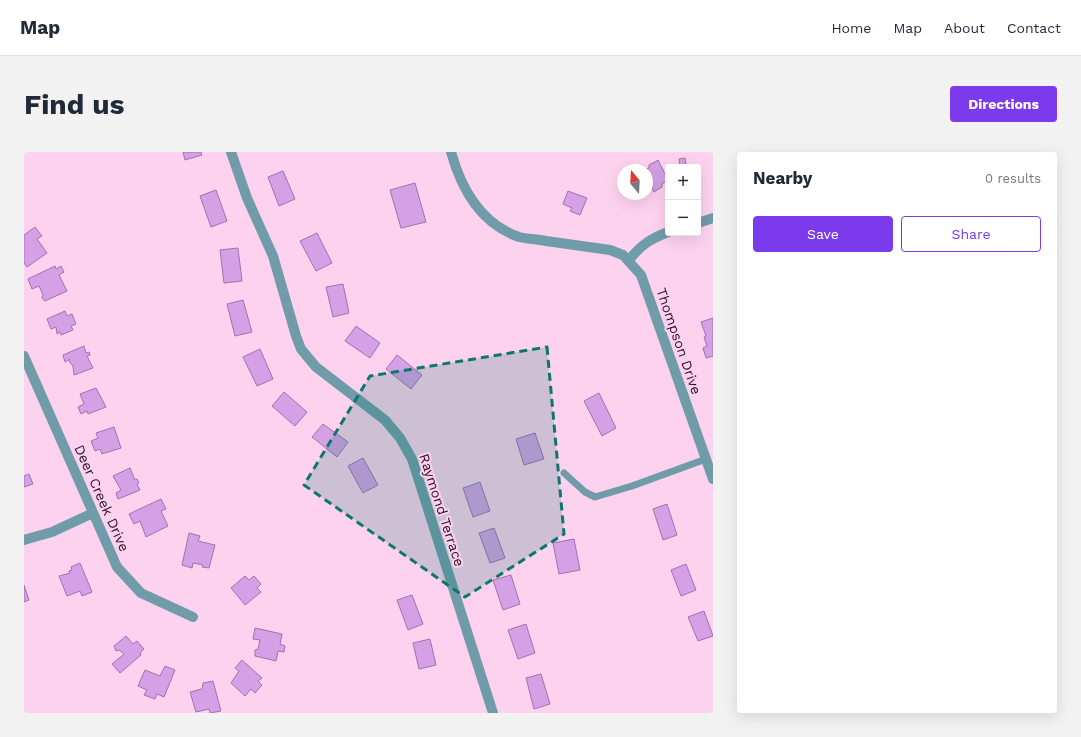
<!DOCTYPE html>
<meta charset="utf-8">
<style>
body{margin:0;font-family:"Work Sans",sans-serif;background:#f2f2f3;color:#1f2937}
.controls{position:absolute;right:12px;top:12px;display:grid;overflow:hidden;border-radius:4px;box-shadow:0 4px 16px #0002}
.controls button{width:36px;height:36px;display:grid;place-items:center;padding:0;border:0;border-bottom:1px solid #e0e1e3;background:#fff;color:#1f2937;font:20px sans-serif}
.compass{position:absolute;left:593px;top:12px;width:36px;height:36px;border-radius:50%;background:#fff;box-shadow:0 4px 16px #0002;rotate:342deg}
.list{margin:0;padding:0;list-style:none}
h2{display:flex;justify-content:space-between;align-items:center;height:52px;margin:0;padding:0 16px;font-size:17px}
h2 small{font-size:13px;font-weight:400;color:#747a83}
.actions{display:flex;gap:8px;padding:12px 16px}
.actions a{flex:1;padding:9px 0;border:1px solid #7c3aed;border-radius:4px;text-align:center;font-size:14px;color:#7c3aed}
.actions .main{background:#7c3aed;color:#fff}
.map{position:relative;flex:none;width:689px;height:561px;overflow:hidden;border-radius:4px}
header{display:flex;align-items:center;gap:24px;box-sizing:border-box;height:56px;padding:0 20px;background:#fff;border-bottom:1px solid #e0e1e3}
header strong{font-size:19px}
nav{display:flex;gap:22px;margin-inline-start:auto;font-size:14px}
.intro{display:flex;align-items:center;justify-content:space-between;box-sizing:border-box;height:96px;padding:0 24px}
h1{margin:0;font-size:28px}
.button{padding:10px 18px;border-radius:4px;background:#7c3aed;color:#fff;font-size:14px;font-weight:700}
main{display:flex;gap:24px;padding:0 24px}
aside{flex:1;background:#fff;border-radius:4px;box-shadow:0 4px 16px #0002}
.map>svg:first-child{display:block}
.building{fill:#d6a0e7;stroke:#9f72ad}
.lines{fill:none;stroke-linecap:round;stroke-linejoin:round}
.lane{stroke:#709ca9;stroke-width:7}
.street{stroke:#709ca9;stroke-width:10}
.marked{fill:#0f766e;fill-opacity:0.2;stroke:#0f766e;stroke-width:3;stroke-dasharray:8 5;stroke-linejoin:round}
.labels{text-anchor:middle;stroke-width:4;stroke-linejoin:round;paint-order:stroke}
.street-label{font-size:14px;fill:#291022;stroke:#fdd2ef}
</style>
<header>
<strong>Map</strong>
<nav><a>Home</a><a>Map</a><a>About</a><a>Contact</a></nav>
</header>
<div class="intro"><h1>Find us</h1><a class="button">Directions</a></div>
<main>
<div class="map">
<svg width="689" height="561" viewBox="0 0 689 561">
<rect width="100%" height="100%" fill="#fdd2ef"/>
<!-- building -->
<path class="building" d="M159,0H177L178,3L161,8Z
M661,6L662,14L656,15L655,7Z
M634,8L644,28L638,32V35L630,40L627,34L623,36V18H620L625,16V13Z
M259,19L271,47L255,54L244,25Z
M391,31L402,70L377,76L366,38Z
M192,38L203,69L187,75L176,44Z
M544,39L563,46L556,63L546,59L548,56L539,52Z
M11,75L18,84L13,87L23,101L3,115L0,111V83Z
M293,81L308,111L292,119L276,89Z
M214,96L218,129L200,131L196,98Z
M31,114L32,117L37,114L40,120L35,123L43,139L21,149L18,146L19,143L15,134L8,137L4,127Z
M319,132L325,161L309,165L302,135Z
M219,148L228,180L211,184L203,152Z
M41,159L43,164L48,162L52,172L47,174L49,178L37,183L36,180L33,182L32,175L27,177L23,167Z
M689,166V204L682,206L679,196L683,194L680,185L682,184L677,170Z
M332,174L356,191L346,206L321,189Z
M60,194L62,201L65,200L66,203L63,204L69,216L50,223L49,214L45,209L46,207L41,210L39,203Z
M236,197L249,227L233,234L219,205Z
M373,203L398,223L387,237L362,217Z
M72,236L82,255L64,262L63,259L57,262L54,255L60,252L56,242Z
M260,240L283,260L271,274L248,254Z
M575,241L592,276L578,284L560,249Z
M299,272L324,290L313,305L288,285Z
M90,275L97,296L78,302L76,297L71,299L67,289L74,286L72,281Z
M511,281L520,307L500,313L492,287Z
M339,306L354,333L339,341L324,314Z
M106,316L111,328L113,327L115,331L113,332L116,338L94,347L92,341L97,338L89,324Z
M5,322L9,332L0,335V324Z
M456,330L466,359L449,365L439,336Z
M137,347L142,357L137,359L144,374L122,385L116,369L110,372L105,362Z
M643,352L653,383L639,388L629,357Z
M470,376L481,406L466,411L455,381Z
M165,381L176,384L174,389L191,393L185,416L178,415L179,413L169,411L168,416L158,413Z
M550,387L556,418L535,422L529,391Z
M56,411L68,440L58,444L56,439L43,444L35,424L46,421L45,419L48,418L47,415Z
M662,412L672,438L657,444L647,418Z
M487,423L496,452L479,458L469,428Z
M221,424L225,428L230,424L237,432L233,436L237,440L221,453L207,436Z
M0,433L5,448L0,450Z
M388,443L399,472L384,478L373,448Z
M680,459L689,484L674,489L664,465Z
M502,472L511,501L494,507L484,478Z
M231,476L258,482L256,492L261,494L260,500L254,499L252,509L231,504V498L234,497L236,488L229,487Z
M102,484L109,492L113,489L120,497L116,501L117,503L96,521L88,512L100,502L95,498L92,499L90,494Z
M406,487L412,513L395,517L389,491Z
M218,508L238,526L234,529L238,533L231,541L227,537L221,544L207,531L215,519L211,516Z
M141,514L151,518L140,545L133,542L131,547L120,543L123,538L114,534L121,518L136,524Z
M517,522L526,552L510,557L502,526Z
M189,529L197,559L186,561L185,557L172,560L166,540L178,537L179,531Z"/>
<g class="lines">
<!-- lane -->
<path class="lane" d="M540,321L561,340L571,345L608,334L682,307"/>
<!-- street -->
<path class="street" d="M207,0L223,46L249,104L272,184L277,197L292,215L361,268L376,286L388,307L469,561
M427,0C437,36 457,72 495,85C503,87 513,87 522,89C543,92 564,95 586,98L599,103L617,123L689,327
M674,71L689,66
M605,108C617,93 626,87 644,80
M0,204L93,415L117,441L169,465
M0,388L28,380L69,361"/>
</g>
<!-- marked area -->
<path class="marked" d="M523,195L540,382L441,445L280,333L346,224Z"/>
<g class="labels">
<!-- street labels -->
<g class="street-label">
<text transform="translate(655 189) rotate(71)" y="5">Thompson Drive</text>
<text transform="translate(78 346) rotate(66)" y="5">Deer Creek Drive</text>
<text transform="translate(418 358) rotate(72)" y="5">Raymond Terrace</text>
</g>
</g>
</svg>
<div class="controls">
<button>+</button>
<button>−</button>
</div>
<svg class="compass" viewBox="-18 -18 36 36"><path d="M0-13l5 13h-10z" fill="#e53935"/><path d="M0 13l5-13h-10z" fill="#747a83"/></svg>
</div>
<aside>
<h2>Nearby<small>0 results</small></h2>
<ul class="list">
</ul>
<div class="actions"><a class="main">Save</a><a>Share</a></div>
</aside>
</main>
